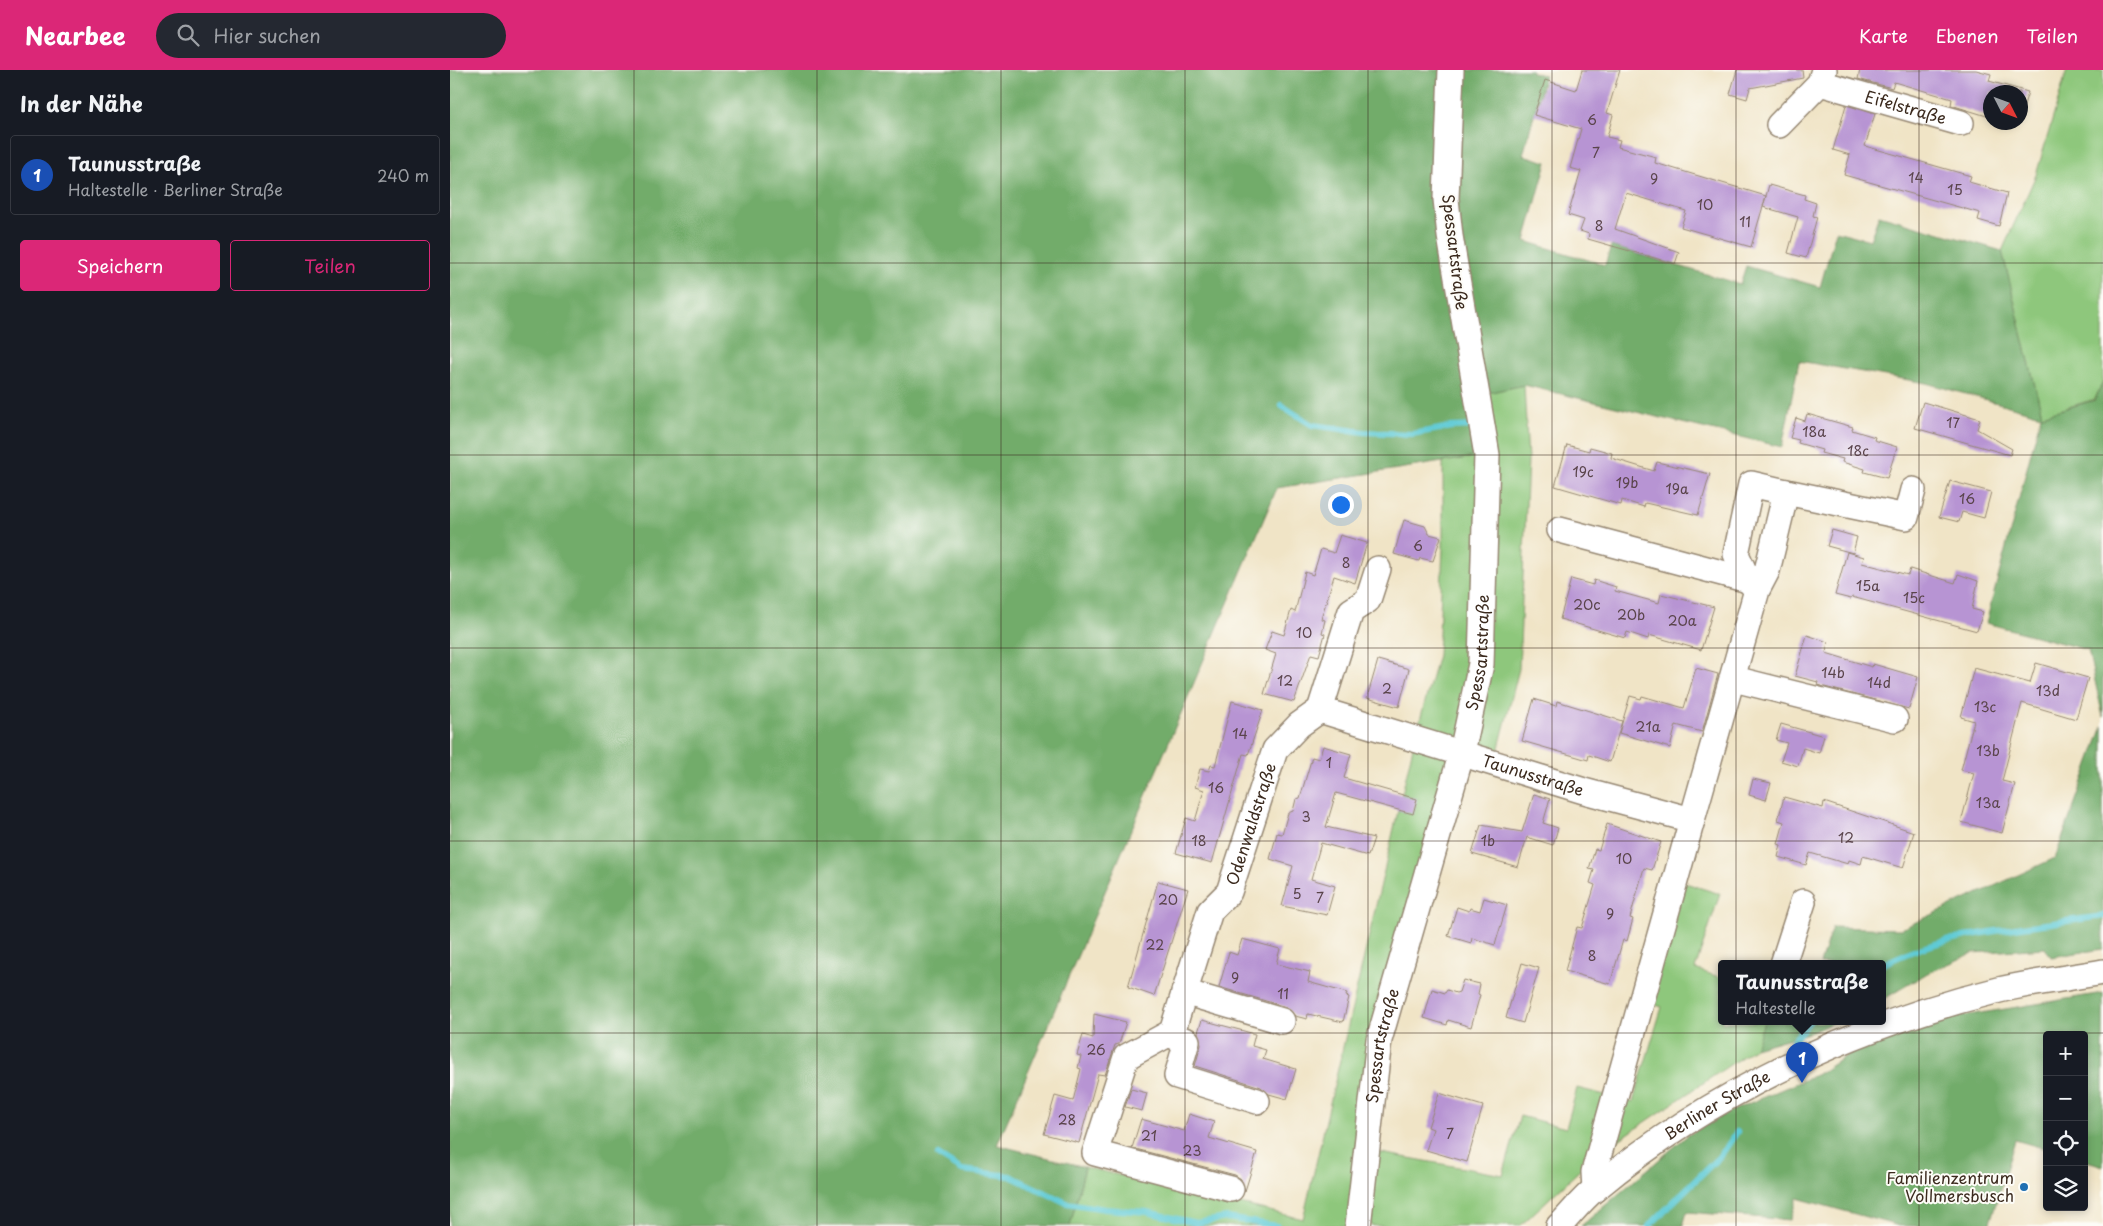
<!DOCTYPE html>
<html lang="de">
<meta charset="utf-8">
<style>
:root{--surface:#171b24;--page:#242831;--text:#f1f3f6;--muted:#9ea1a6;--line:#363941;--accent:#db2777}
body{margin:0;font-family:"Playpen Sans",sans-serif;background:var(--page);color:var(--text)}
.controls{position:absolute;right:15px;bottom:15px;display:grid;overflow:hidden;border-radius:5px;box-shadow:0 2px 8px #0003}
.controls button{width:45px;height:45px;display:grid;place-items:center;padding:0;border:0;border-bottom:1px solid var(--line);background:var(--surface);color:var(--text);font:25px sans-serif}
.compass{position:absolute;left:1533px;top:15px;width:45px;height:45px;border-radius:50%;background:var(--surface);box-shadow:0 2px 8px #0003;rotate:132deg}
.you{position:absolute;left:890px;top:434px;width:18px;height:18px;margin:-12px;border:4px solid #fff;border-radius:50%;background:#1a73e8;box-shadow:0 0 0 8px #1a73e833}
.badge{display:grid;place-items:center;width:32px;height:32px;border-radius:50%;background:var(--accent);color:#fff;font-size:16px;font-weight:700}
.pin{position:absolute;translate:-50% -41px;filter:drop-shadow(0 1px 2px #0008)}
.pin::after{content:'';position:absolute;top:26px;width:18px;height:15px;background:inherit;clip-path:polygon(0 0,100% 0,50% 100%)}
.popup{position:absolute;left:1268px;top:890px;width:168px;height:65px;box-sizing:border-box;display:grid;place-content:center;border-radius:5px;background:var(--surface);filter:drop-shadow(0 1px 4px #0005);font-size:16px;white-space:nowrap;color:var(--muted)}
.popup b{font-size:19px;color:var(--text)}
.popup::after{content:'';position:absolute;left:50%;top:100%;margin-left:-10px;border:10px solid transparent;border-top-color:var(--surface)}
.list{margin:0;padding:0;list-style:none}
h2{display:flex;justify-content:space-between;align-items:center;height:65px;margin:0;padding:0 20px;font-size:21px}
h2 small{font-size:16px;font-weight:400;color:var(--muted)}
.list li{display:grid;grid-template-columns:32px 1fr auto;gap:15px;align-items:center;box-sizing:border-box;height:80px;margin:0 10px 10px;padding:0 10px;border:1px solid var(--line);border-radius:5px}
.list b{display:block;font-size:19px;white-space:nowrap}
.list p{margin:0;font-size:16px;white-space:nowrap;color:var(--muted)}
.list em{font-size:16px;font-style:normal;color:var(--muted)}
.actions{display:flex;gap:10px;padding:15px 20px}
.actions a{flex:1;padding:11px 0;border:1px solid var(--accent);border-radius:5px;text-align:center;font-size:18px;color:var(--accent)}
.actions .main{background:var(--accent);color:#fff}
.icon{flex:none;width:28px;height:28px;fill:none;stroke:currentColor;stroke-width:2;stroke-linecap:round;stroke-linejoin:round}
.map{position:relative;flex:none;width:1653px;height:1156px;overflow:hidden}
header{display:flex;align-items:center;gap:30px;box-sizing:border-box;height:70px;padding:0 25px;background:var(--accent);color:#fff}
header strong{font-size:24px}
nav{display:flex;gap:28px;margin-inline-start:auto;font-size:18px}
.search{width:350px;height:45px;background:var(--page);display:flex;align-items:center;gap:12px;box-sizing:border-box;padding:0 18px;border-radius:28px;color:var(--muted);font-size:19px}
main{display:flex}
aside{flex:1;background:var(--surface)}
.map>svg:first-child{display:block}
</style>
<header>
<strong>Nearbee</strong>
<div class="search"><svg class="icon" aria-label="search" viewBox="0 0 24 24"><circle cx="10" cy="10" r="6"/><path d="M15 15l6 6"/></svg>Hier suchen</div>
<nav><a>Karte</a><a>Ebenen</a><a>Teilen</a></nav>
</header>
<main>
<aside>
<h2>In der Nähe<small></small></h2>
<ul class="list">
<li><span class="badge" style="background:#1a4fb4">1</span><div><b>Taunusstraße</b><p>Haltestelle · Berliner Straße</p></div><em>240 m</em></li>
</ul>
<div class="actions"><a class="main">Speichern</a><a>Teilen</a></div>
</aside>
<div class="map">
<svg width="1653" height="1156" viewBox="0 0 1653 1156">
<rect width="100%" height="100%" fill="#fdfcf7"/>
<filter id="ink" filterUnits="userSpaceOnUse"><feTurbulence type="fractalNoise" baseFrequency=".02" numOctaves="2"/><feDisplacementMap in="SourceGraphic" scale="10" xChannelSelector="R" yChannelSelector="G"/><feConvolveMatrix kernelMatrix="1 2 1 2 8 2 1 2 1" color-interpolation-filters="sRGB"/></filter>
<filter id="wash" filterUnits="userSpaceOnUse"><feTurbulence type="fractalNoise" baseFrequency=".0096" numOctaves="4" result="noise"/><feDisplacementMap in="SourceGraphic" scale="20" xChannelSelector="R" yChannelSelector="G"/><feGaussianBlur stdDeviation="1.12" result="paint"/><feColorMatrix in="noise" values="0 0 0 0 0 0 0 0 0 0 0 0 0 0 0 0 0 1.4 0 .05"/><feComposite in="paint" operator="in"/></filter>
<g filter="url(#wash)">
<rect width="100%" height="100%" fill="#f0e4c6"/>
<g fill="#8ec77b" stroke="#64784c">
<path d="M 1617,0 L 1653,0 L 1653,311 L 1645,329 L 1592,345 L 1552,181 L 1586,105 Z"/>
<path d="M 1074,315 L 1078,390 L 1069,599 L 1045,693 L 1012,682 L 929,970 L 908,1156 L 620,1156 L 635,1097 L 853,1149 L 965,668 L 988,585 L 993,478 L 993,392 L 1037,385 L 1027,325 Z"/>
<path d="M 1229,811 L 1270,824 L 1245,899 L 1272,908 L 1272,952 L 1314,952 L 1305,978 L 1157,1078 L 1133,1097 L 1070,1156 L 921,1156 L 920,1081 L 1053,1105 L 1070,1046 L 1116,1058 L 1127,1018 L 1183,1032 L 1212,937 L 1195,932 Z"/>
</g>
<g fill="#72ac6b" stroke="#566b44">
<path d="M 0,0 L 1082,0 L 1082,3 L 1095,5 L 1073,85 L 1097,92 L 1075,171 L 1155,195 L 1161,176 L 1290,214 L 1296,196 L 1370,217 L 1386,161 L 1420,170 L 1429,145 L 1552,181 L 1592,345 L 1645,330 L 1653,311 L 1653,647 L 1638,580 L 1536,553 L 1591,345 L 1476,313 L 1349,291 L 1332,377 L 1074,315 L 1027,325 L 1037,385 L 827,418 L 547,1075 L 635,1097 L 620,1156 L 0,1156 Z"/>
<path d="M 1653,656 L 1653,879 L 1601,887 L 1595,878 L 1523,883 L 1476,904 L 1432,930 L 1432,894 L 1370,894 L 1382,857 L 1451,859 L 1605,788 Z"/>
<path d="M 1653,923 L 1653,1096 L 1634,1090 L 1634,965 L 1597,965 L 1597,1079 L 1565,1070 L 1539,1156 L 1449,1156 L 1347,1128 L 1340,1150 L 1237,1142 L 1233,1156 L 1131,1156 L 1238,1065 L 1279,1042 L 1370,1003 L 1397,985 L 1439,963 L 1476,952 Z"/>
<path d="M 1314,952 L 1384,952 L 1362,962 L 1305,978 Z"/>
</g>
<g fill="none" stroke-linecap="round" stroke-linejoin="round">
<g stroke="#5ecad5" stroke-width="6">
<path d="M 831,335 L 862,355 L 914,362 L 962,364 L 1001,357 L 1028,356"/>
<path d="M 1432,895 C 1495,861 1583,857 1653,846"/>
<path d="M 1343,971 L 1359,952"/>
<path d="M 488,1085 L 512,1100 L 560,1106 L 617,1133 L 655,1139 L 697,1142 L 746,1153 L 777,1148 L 827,1156"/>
<path d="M 1199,1156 L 1271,1085 L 1287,1062"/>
</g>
</g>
<g id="blocks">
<g fill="#b794d3">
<path d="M 1132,0 L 1170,0 L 1157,43 L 1163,45 L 1157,67 L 1170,70 L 1168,77 L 1206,87 L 1205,93 L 1316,126 L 1301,177 L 1231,157 L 1236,141 L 1176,123 L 1165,159 L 1229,182 L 1225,194 L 1138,169 L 1139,164 L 1130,161 L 1134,150 L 1118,145 L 1131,101 L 1120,98 L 1131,59 L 1084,45 L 1095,10 L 1126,20 Z"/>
<path d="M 1287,0 L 1352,0 L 1353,8 L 1300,18 L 1297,29 L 1280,24 Z"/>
<path d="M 1410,0 L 1526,0 L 1541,4 L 1539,11 L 1578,22 L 1570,48 L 1570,22 L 1540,22 L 1540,47 L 1501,35 L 1502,29 L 1444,12 L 1442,18 L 1408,9 Z"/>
<path d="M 1396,35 L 1425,44 L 1415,76 L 1521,106 L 1519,112 L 1557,123 L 1549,156 L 1528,150 L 1530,143 L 1394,105 L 1400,85 L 1383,80 Z"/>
<path d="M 1319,115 L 1355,125 L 1354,129 L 1366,133 L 1363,146 L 1367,147 L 1356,188 L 1338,183 L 1348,147 L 1313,137 Z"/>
<path d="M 1473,332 L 1530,349 L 1527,359 L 1562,379 L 1560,385 L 1465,358 Z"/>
<path d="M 1357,344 L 1403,357 L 1402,360 L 1425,367 L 1424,370 L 1447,377 L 1437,408 L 1414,402 L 1415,399 L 1392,392 L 1393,389 L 1371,383 L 1372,380 L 1348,373 L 1349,370 L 1340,368 L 1346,348 L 1355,351 Z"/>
<path d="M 1117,375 L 1139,381 L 1140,377 L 1162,383 L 1161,388 L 1204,401 L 1207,392 L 1260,404 L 1248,445 L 1195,433 L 1194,437 L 1172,430 L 1171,435 L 1105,416 Z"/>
<path d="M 1500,411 L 1541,422 L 1534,448 L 1512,442 L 1509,452 L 1489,447 Z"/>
<path d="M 954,450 L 975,456 L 979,464 L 991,467 L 983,491 L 970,488 L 969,491 L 944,484 Z"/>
<path d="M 1382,460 L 1407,467 L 1403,483 L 1377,476 Z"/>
<path d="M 890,465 L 917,473 L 905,513 L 884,506 L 871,549 L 875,550 L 872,563 L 875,564 L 869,586 L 861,584 L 844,632 L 814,624 L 826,584 L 815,580 L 822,561 L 834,565 L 841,540 L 845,542 L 855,502 L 863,505 L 871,479 L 884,483 Z"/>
<path d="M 1397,482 L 1414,487 L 1412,493 L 1458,505 L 1460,499 L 1505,513 L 1508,504 L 1528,511 L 1522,539 L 1533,542 L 1527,561 L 1402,527 L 1401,529 L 1385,525 Z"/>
<path d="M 1121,509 L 1143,515 L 1144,510 L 1166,517 L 1165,521 L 1209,533 L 1211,524 L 1264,537 L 1251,580 L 1199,565 L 1198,569 L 1177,562 L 1175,568 L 1110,549 Z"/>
<path d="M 1357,565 L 1378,572 L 1376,583 L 1422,597 L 1423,594 L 1468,607 L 1459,639 L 1367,615 L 1368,612 L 1345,606 Z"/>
<path d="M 928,590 L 959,599 L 949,637 L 917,628 Z"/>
<path d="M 1586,593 L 1638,608 L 1626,649 L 1572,633 L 1552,711 L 1565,714 L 1552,763 L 1511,752 L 1524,703 L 1511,700 L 1524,651 L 1511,647 L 1524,598 L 1580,613 Z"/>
<path d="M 1246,598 L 1268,604 L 1252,662 L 1226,655 L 1220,678 L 1169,663 L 1180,626 L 1191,629 L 1192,626 L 1234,638 Z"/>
<path d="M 1084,629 L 1106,636 L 1107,631 L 1172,651 L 1160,692 L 1139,685 L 1138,690 L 1072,671 Z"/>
<path d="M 782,631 L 813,640 L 798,685 L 793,684 L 762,793 L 726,783 L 736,748 L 745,751 L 754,720 L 745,717 L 750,699 L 759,701 L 761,695 L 765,696 Z"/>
<path d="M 1331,654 L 1374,666 L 1369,683 L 1353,678 L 1348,696 L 1331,691 L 1337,673 L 1326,670 Z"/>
<path d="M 873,676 L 901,684 L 894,708 L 967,729 L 963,744 L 886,723 L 876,757 L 924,768 L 918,786 L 871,773 L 861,809 L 885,816 L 877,845 L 832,836 L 843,796 L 820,789 L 827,763 L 832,764 L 838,743 L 843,741 L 846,729 L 850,728 L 862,687 L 869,689 Z"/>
<path d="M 1303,709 L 1321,713 L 1316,730 L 1299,725 Z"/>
<path d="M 1084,724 L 1100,729 L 1093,753 L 1108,758 L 1103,775 L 1077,767 L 1068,797 L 1022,784 L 1031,755 L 1072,762 Z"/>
<path d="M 1334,727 L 1373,738 L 1374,732 L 1464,762 L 1453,798 L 1413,786 L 1411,794 L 1399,790 L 1398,794 L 1360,783 L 1356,795 L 1328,787 L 1331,775 L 1328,774 L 1334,752 L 1328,750 Z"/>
<path d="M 1157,754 L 1211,772 L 1202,800 L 1194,798 L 1180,848 L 1183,849 L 1177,871 L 1173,870 L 1160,914 L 1115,901 L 1127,857 L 1132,858 L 1145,815 L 1140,813 L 1144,800 L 1139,799 L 1145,779 L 1149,780 Z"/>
<path d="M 708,811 L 738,819 L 704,926 L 678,917 Z"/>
<path d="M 1034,828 L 1057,835 L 1045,875 L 1022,868 L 1021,873 L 998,866 L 1007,837 L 1019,841 L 1020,838 L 1030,841 Z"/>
<path d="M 792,869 L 830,879 L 826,894 L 860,902 L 858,912 L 897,923 L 896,926 L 899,927 L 893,952 L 858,944 L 857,949 L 845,946 L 836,937 L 769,917 L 779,882 L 787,885 Z"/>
<path d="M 1072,893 L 1089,898 L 1073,953 L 1056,948 Z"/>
<path d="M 1013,910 L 1030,914 L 1028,924 L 1030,925 L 1021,957 L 998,950 L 997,955 L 974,948 L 982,919 L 995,923 L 997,920 L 1006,923 L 1009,922 Z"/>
<path d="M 644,944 L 676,952 L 669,974 L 665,975 L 655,1005 L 648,1004 L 629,1073 L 594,1064 L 605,1026 L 623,1031 L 631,999 L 628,998 L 631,986 L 627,985 L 633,965 L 643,968 Z"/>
<path d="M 752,950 L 805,964 L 802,976 L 816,980 L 813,989 L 846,999 L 837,1029 L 819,1024 L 811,1017 L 745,996 L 751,975 L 748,962 Z"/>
<path d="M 681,1019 L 697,1023 L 692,1041 L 675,1037 Z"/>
<path d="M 989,1023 L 1033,1036 L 1017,1092 L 976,1080 L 983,1059 L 978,1057 Z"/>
<path d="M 739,1044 L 764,1052 L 759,1068 L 807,1082 L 795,1121 L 791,1109 L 785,1105 L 682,1078 L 691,1049 L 734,1061 Z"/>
</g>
</g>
</g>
<g filter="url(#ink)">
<use href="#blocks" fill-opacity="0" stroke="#968772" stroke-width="1"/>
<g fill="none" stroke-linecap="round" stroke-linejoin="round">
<defs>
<g id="minor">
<path id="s1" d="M 1370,13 L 1511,53"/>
<path d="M 1329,55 L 1370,13 L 1374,0"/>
<path d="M 1336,422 L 1456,447 L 1463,420"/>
<path d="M 1110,460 L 1298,510"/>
<path d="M 1284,609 L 1445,649"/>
<path d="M 870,640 L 901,541 L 918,530 L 928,499"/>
<path d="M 1242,750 L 1307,520 L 1317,501 L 1336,422 L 1301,414 L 1286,484 L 1298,510 L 1307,520"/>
<path d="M 1333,894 L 1353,832"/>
<path d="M 734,922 L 832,951"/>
<path d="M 722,962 L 725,967 L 737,971 L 727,1006 L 807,1031"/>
<path id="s2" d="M 781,1119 L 645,1083 L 676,987 L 722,962 L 760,841 L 779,822 L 825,680 L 849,655 L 870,640 L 1134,721 L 1242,750 L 1144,1102 L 1145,1119"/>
<path id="s3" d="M 908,1156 L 929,970 L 1012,682 L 1031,594 L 1037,385 L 1000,166 L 996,129 L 1001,0"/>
<path id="s4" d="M 1109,1156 C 1121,1144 1132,1129 1146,1118 C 1262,1022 1403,956 1549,920 C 1583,912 1619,908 1653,902"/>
</g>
</defs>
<use href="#minor" stroke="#968772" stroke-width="28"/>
<use href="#minor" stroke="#fff" stroke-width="25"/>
</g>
</g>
<path fill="none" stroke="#3b2a1e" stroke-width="1" stroke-opacity="0.55" d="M 184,0 L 184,1156M 367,0 L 367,1156M 551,0 L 551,1156M 735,0 L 735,1156M 918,0 L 918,1156M 1102,0 L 1102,1156M 1286,0 L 1286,1156M 1469,0 L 1469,1156M 0,193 L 1653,193M 0,385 L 1653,385M 0,578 L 1653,578M 0,771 L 1653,771M 0,963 L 1653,963"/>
<circle fill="#1f6fb2" stroke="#fdfcf7" stroke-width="2" cx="1574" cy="1117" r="5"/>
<g text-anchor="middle" stroke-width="4" stroke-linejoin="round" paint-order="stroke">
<g font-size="14" fill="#5a444b">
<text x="1142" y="55">6</text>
<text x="1146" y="88">7</text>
<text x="1466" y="113">14</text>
<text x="1204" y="114">9</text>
<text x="1505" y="125">15</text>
<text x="1255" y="140">10</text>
<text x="1295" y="157">11</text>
<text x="1149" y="161">8</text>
<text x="1503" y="358">17</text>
<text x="1364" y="367">18a</text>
<text x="1408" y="386">18c</text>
<text x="1133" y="407">19c</text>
<text x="1177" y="418">19b</text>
<text x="1227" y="424">19a</text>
<text x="1517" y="434">16</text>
<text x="968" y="481">6</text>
<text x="896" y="498">8</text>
<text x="1418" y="521">15a</text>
<text x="1464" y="533">15c</text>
<text x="1137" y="540">20c</text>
<text x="1181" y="550">20b</text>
<text x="1232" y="556">20a</text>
<text x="854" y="568">10</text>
<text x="1383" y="608">14b</text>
<text x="835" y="616">12</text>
<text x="1429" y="618">14d</text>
<text x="937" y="624">2</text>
<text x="1598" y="626">13d</text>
<text x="1535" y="642">13c</text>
<text x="1198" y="662">21a</text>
<text x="790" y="669">14</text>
<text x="1538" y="686">13b</text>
<text x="879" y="698">1</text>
<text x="766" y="723">16</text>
<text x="1538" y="738">13a</text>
<text x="856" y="752">3</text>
<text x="1396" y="773">12</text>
<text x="749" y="776">18</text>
<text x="1038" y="776">1b</text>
<text x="1174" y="794">10</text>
<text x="847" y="829">5</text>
<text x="870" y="833">7</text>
<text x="718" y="835">20</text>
<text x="1160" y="849">9</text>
<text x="705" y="880">22</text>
<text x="1142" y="891">8</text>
<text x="785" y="913">9</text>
<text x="833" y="929">11</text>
<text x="646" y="985">26</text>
<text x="617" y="1055">28</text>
<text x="1000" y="1069">7</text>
<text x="699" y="1071">21</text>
<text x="742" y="1086">23</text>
</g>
<g font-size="16" fill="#3b2a1e" stroke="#fdfcf7">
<text dy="6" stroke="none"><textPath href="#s1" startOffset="89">Eifelstraße</textPath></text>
<text transform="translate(1005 182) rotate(83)" y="6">Spessartstraße</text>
<text dy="6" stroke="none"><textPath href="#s3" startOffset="588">Spessartstraße</textPath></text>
<text dy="6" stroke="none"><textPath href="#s2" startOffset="880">Taunusstraße</textPath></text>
<text dy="6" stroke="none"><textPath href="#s2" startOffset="519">Odenwaldstraße</textPath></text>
<text dy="6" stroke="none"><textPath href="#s3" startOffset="182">Spessartstraße</textPath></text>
<text dy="6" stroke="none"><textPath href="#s4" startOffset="200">Berliner Straße</textPath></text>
</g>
<g font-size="16" fill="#3b2a1e" stroke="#fdfcf7" text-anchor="end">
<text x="1564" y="1114">Familienzentrum<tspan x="1564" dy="18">Vollmersbusch</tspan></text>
</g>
</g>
</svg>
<div class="controls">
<button>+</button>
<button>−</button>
<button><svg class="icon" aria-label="locate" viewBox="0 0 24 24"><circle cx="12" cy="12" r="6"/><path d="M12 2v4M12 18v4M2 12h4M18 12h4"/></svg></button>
<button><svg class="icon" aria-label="layers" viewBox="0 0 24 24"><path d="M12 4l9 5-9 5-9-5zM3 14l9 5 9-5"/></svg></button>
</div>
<svg class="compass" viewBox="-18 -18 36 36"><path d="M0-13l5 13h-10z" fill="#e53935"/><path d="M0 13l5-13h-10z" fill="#9ea1a6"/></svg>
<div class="you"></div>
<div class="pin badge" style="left:1352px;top:1013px;background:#1a4fb4">1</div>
<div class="popup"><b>Taunusstraße</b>Haltestelle</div>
</div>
</main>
